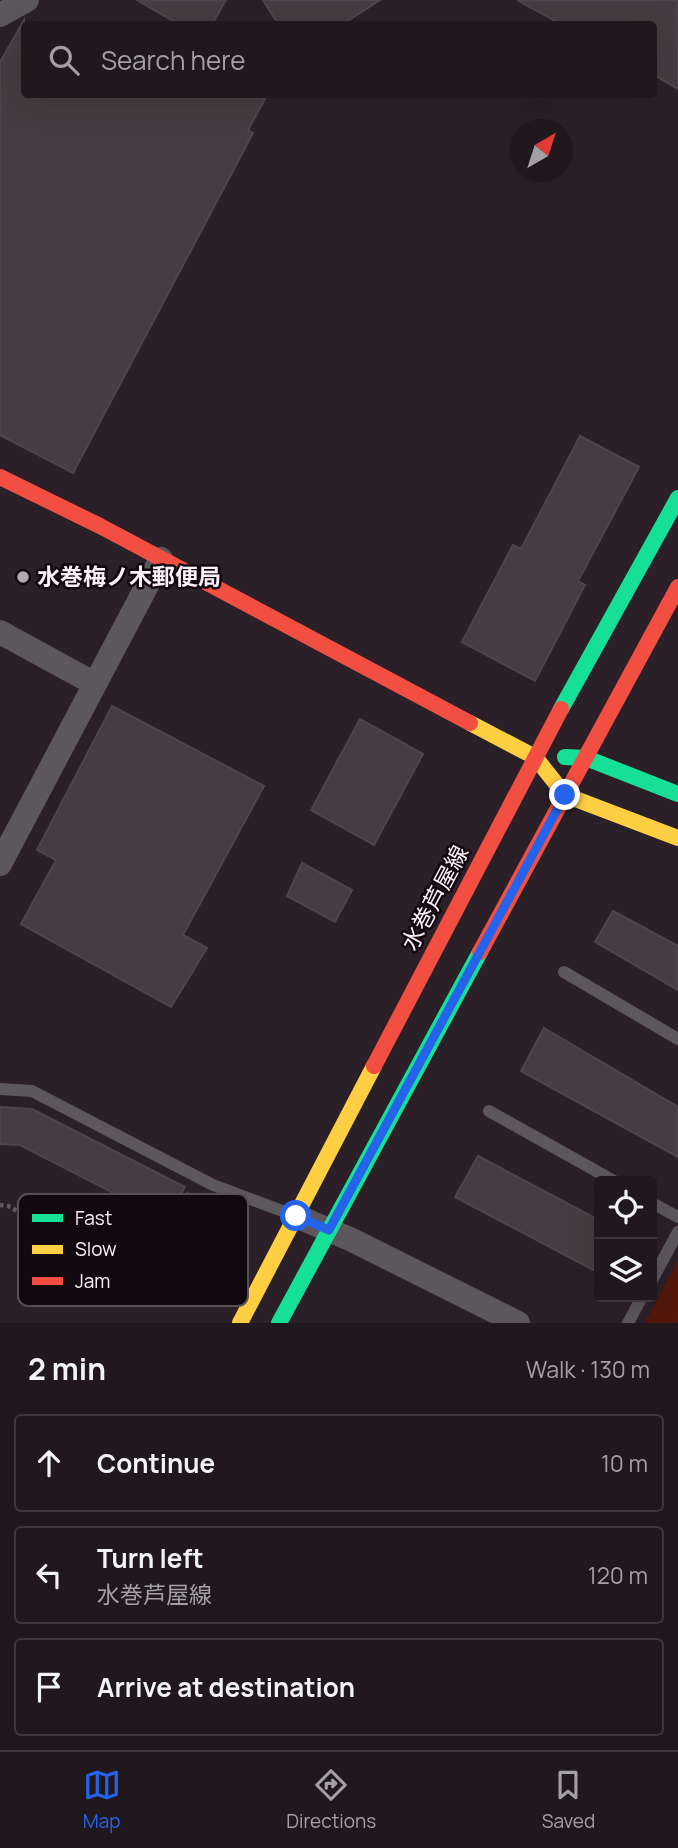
<!DOCTYPE html>
<meta charset="utf-8">
<style>
:root{--surface:#20181d;--page:#282126;--text:#f1f3f6;--muted:#a2a0a4;--line:#3d373b;--accent:#2563eb}
body{margin:0;font-family:Manrope,"Noto Sans JP",sans-serif;background:var(--page);color:var(--text)}
.controls{position:absolute;right:21px;bottom:21px;display:grid;overflow:hidden;border-radius:7px;box-shadow:0 7px 28px #0002}
.controls button{width:63px;height:63px;display:grid;place-items:center;padding:0;border:0;border-bottom:2px solid var(--line);background:var(--surface);color:var(--text);font:35px sans-serif}
.compass{position:absolute;left:510px;top:119px;width:63px;height:63px;border-radius:50%;background:var(--surface);box-shadow:0 7px 28px #0002;rotate:39deg}
.stop{position:absolute;width:21px;height:21px;margin:-16px;border:5px solid #2563eb;border-radius:50%;background:#fff}
.stop.end{background:#2563eb;border-color:#fff;box-shadow:0 2px 7px #0008}
.list{margin:0;padding:0;list-style:none}
h2{display:flex;justify-content:space-between;align-items:center;height:91px;margin:0;padding:0 28px;font-size:30px}
h2 small{font-size:23px;font-weight:400;color:var(--muted)}
.list li{display:grid;grid-template-columns:46px 1fr auto;gap:21px;align-items:center;box-sizing:border-box;height:98px;margin:0 14px 14px;padding:0 14px;border:2px solid var(--line);border-radius:7px}
.list b{display:block;font-size:26px;white-space:nowrap}
.list p{margin:0;font-size:23px;white-space:nowrap;color:var(--muted)}
.list em{font-size:23px;font-style:normal;color:var(--muted)}
.icon{flex:none;width:38px;height:38px;fill:none;stroke:currentColor;stroke-width:2;stroke-linecap:round;stroke-linejoin:round}
.map{position:relative;flex:none;width:678px;height:1323px;overflow:hidden}
.search{position:absolute;background:var(--surface);box-shadow:0 7px 28px #0002;left:21px;right:21px;top:21px;height:77px;display:flex;align-items:center;gap:18px;box-sizing:border-box;padding:0 24px;border-radius:7px;color:var(--muted);font-size:26px}
.sheet{height:427px;background:var(--surface)}
nav{display:flex;justify-content:space-around;align-items:center;box-sizing:border-box;height:98px;border-top:2px solid var(--line);background:var(--surface);font-size:19px;color:var(--muted)}
nav a{display:grid;justify-items:center;gap:4px}
nav .on{color:var(--accent)}
.map>svg:first-child{display:block}
</style>
<div class="map">
<svg width="678" height="1323" viewBox="0 0 678 1323">
<rect width="100%" height="100%" fill="#2b2027"/>
<path fill="#53180b" d="M 678,1260 L 678,1323 L 645,1323 Z"/>
<g fill="#473c41" stroke="#4f454a" stroke-width="2">
<path d="M 137,0 L 226,0 L 212,24 L 178,24 Z"/>
<path d="M 263,0 L 380,0 L 343,24 L 278,24 Z"/>
<path d="M 517,0 L 678,0 L 678,89 L 654,75 L 654,24 L 561,24 Z"/>
<path d="M 24,20 L 24,94 L 268,94 L 248,130 L 253,133 L 73,473 L 0,435 L 0,62 Z"/>
<path d="M 580,436 L 639,467 L 578,581 L 585,585 L 535,681 L 462,642 L 513,545 L 521,549 Z"/>
<path d="M 112,706 L 264,786 L 183,935 L 207,948 L 171,1007 L 21,924 L 56,860 L 37,850 Z"/>
<path d="M 360,719 L 423,754 L 374,845 L 311,810 Z"/>
<path d="M 302,863 L 352,890 L 335,922 L 287,896 Z"/>
<path d="M 613,911 L 678,946 L 678,990 L 595,942 Z"/>
<path d="M 544,1028 L 678,1107 L 678,1157 L 521,1071 Z"/>
<path d="M 0,1107 L 32,1109 L 185,1187 L 166,1220 L 20,1145 L 0,1144 Z"/>
<path d="M 478,1156 L 599,1220 L 599,1273 L 455,1197 Z"/>
</g>
<g fill="none" stroke-linecap="round" stroke-linejoin="round">
<path stroke="#615c60" stroke-width="4.5" stroke-dasharray="3.5 3.5" stroke-linecap="butt" d="M 0,1205 L 8,1206 L 144,1280 L 189,1193"/>
<g stroke="#5b575c" stroke-width="12">
<path d="M 564,972 L 678,1039"/>
<path d="M 0,1089 L 32,1091 L 213,1185 L 296,1216"/>
<path d="M 489,1111 L 614,1181"/>
<path d="M 652,1203 L 678,1217"/>
<path d="M 652,1280 L 678,1232"/>
<path d="M 628,1323 L 642,1297"/>
</g>
<g stroke="#5b575c" stroke-width="24">
<path d="M 0,15 L 27,0"/>
<path d="M 0,632 L 95,684"/>
<path d="M 0,864 L 161,559"/>
<path d="M 296,1216 L 352,1240 L 518,1323"/>
</g>
<g stroke="#16e098" stroke-width="16">
<path d="M 561,709 L 678,498"/>
<path d="M 565,757 L 586,758 L 678,794"/>
<path d="M 279,1323 L 480,952"/>
</g>
<g stroke="#ffcf43" stroke-width="16">
<path d="M 470,723 L 535,757 L 565,795 L 678,838"/>
<path d="M 240,1323 L 374,1066"/>
</g>
<g stroke="#f24e42" stroke-width="16">
<path d="M 0,477 L 100,526 L 470,723"/>
<path d="M 480,952 L 678,587"/>
<path d="M 374,1066 L 561,709"/>
</g>
</g>
<g fill="none" stroke-linecap="round" stroke-linejoin="round">
<path stroke="#2563eb" stroke-width="9" d="M 296,1216 L 329,1230 L 565,795"/>
</g>
<circle fill="#b4a7af" stroke="#11090e" stroke-width="2.5" cx="23" cy="577" r="7"/>
<g text-anchor="middle" stroke-width="5" stroke-linejoin="round" paint-order="stroke">
<g font-size="23" font-weight="bold" fill="#fef0f8" stroke="#11090e" text-anchor="start">
<text x="37" y="585">水巻梅ノ木郵便局</text>
</g>
<g font-size="23" fill="#fef0f8" stroke="#11090e">
<text transform="translate(435 898) rotate(-62)" y="8">水巻芦屋線</text>
</g>
</g>
<rect x="18" y="1194" width="230" height="112" rx="10" fill="#11090e" stroke="#584e54" stroke-width="2"/>
<rect x="32" y="1214" width="31" height="8" fill="#16e098"/>
<rect x="32" y="1245" width="31" height="9" fill="#ffcf43"/>
<rect x="32" y="1277" width="31" height="8" fill="#f24e42"/>
<g font-size="19" fill="#fef0f8">
<text x="75" y="1225">Fast</text>
<text x="75" y="1256">Slow</text>
<text x="75" y="1288">Jam</text>
</g>
</svg>
<div class="controls">
<button><svg class="icon" aria-label="locate" viewBox="0 0 24 24"><circle cx="12" cy="12" r="6"/><path d="M12 2v4M12 18v4M2 12h4M18 12h4"/></svg></button>
<button><svg class="icon" aria-label="layers" viewBox="0 0 24 24"><path d="M12 4l9 5-9 5-9-5zM3 14l9 5 9-5"/></svg></button>
</div>
<svg class="compass" viewBox="-18 -18 36 36"><path d="M0-13l5 13h-10z" fill="#e53935"/><path d="M0 13l5-13h-10z" fill="#a2a0a4"/></svg>
<div class="stop" style="left:296px;top:1216px"></div>
<div class="stop end" style="left:565px;top:795px"></div>
<div class="search"><svg class="icon" aria-label="search" viewBox="0 0 24 24"><circle cx="10" cy="10" r="6"/><path d="M15 15l6 6"/></svg>Search here</div>
</div>
<section class="sheet">
<h2>2 min<small>Walk · 130 m</small></h2>
<ul class="list">
<li><svg class="icon" aria-label="ahead" viewBox="0 0 24 24"><path d="M12 20V5M6 11l6-6 6 6"/></svg><div><b>Continue</b></div><em>10 m</em></li>
<li><svg class="icon" aria-label="left" viewBox="0 0 24 24"><path d="M17 20v-9H6M10 6l-5 5 5 5"/></svg><div><b>Turn left</b><p>水巻芦屋線</p></div><em>120 m</em></li>
<li><svg class="icon" aria-label="arrive" viewBox="0 0 24 24"><path d="M6 21V4h12l-3 4 3 4H6"/></svg><div><b>Arrive at destination</b></div></li>
</ul>
</section>
<nav>
<a class="on"><svg class="icon" aria-label="map" viewBox="0 0 24 24"><path d="M3 6l6-2 6 2 6-2v14l-6 2-6-2-6 2zM9 4v14M15 6v14"/></svg>Map</a>
<a><svg class="icon" aria-label="directions" viewBox="0 0 24 24"><path d="M12 3l9 9-9 9-9-9zM9 14v-3h6M13 9l2 2-2 2"/></svg>Directions</a>
<a><svg class="icon" aria-label="saved" viewBox="0 0 24 24"><path d="M7 4h10v16l-5-4-5 4z"/></svg>Saved</a>
</nav>
